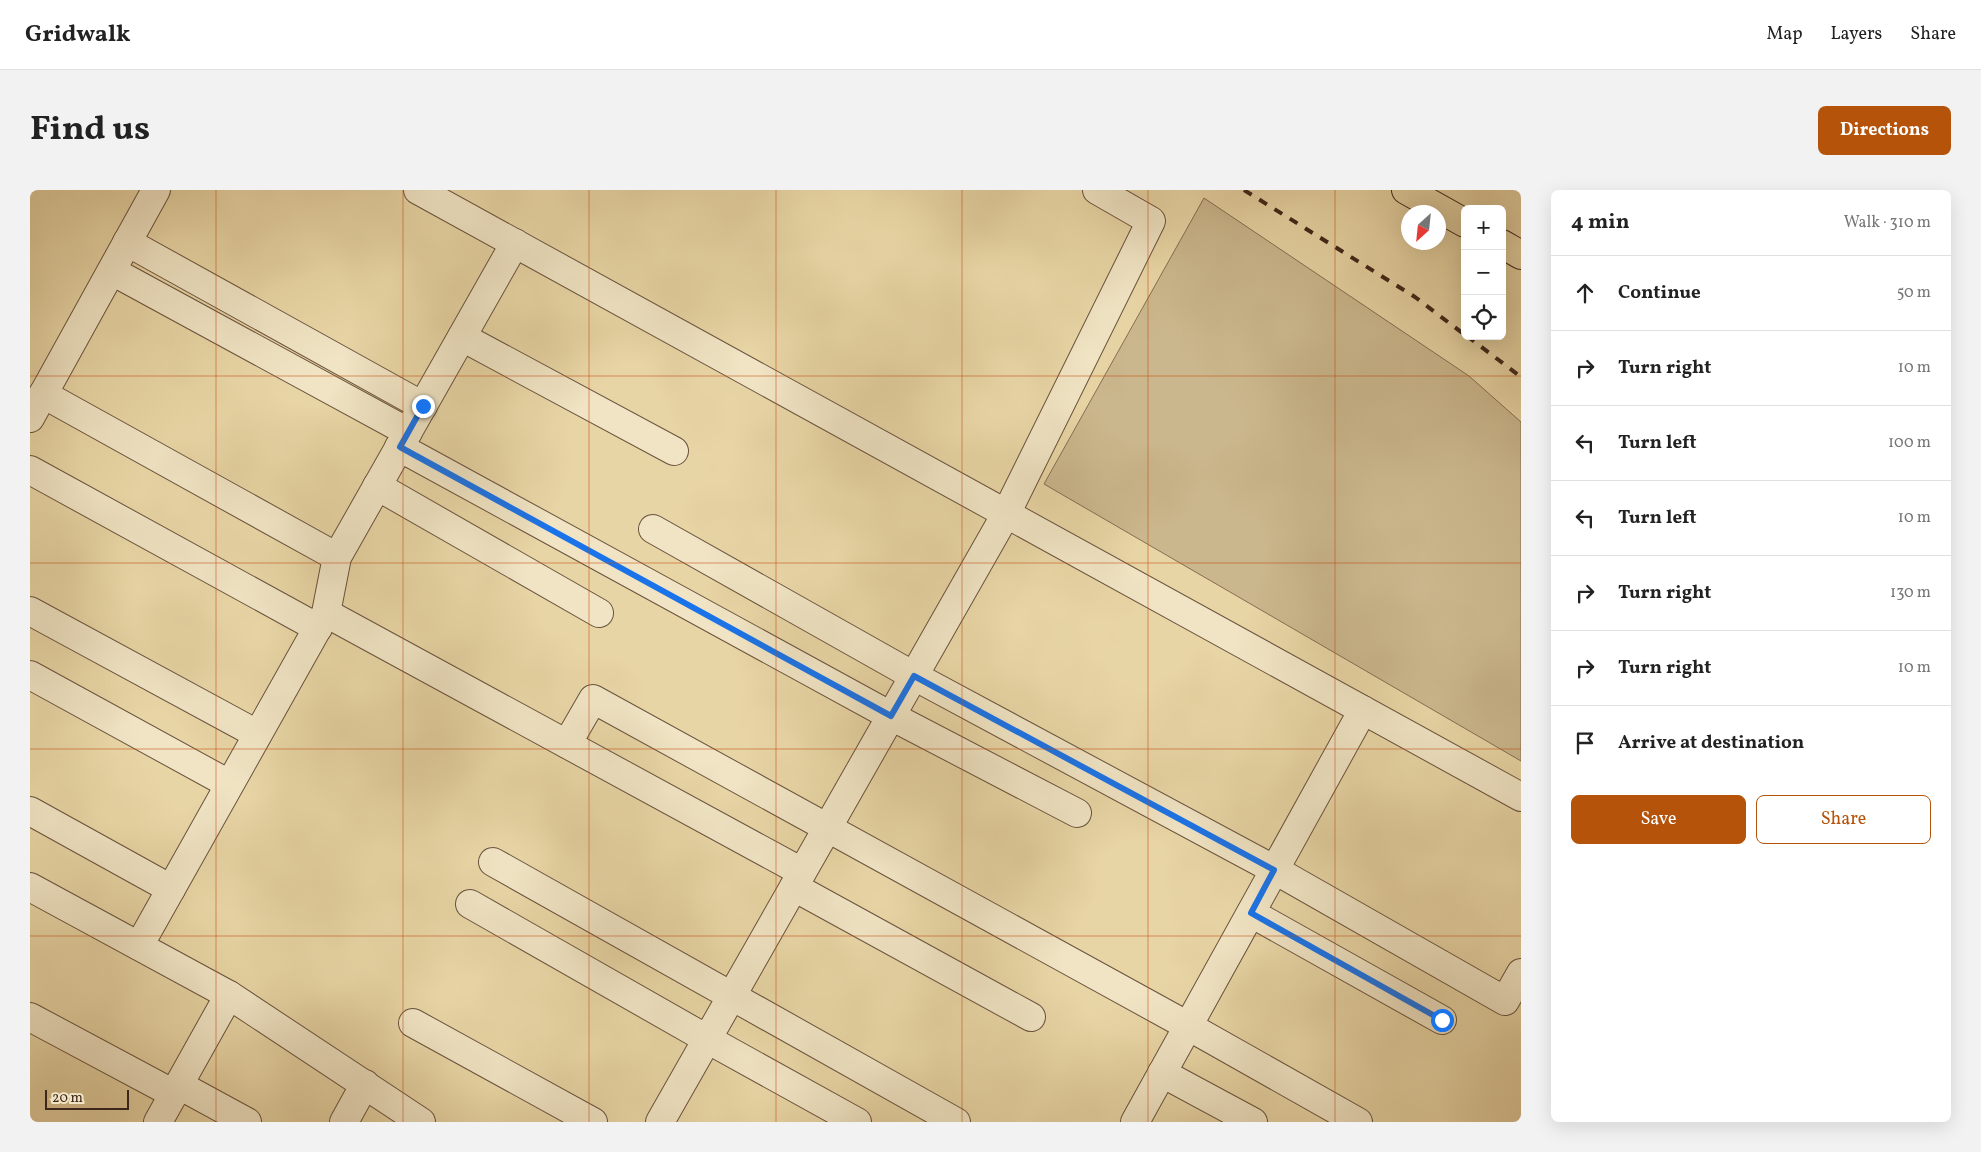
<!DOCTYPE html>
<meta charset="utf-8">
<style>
:root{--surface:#fff;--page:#f2f2f2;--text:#222;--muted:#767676;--line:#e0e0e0;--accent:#b45309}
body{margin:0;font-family:Vollkorn,serif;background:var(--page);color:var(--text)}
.controls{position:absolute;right:15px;top:15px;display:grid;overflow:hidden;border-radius:8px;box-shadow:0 5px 20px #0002}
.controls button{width:45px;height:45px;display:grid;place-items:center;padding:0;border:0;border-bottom:1px solid var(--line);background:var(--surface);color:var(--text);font:25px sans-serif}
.compass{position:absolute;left:1371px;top:15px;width:45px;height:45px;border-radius:50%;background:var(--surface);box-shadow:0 5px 20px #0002;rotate:207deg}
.scale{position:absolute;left:15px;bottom:12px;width:84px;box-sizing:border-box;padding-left:5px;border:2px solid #3f261a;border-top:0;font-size:14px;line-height:18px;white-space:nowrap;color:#3f261a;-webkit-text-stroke:4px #f0e4c4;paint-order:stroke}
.stop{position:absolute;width:15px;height:15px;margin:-11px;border:4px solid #1a73e8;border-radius:50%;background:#fff}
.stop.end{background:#1a73e8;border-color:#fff;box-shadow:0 1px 5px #0008}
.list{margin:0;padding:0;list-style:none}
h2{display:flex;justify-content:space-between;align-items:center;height:65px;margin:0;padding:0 20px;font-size:21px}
h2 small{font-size:16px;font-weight:400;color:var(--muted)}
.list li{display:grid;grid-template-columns:32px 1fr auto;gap:15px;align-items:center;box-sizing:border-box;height:75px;padding:0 20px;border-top:1px solid var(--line)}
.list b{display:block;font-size:19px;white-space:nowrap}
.list em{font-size:16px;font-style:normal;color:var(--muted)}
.actions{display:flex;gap:10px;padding:15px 20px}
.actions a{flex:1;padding:11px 0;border:1px solid var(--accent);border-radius:8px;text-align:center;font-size:18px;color:var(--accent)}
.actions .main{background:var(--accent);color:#fff}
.icon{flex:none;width:28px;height:28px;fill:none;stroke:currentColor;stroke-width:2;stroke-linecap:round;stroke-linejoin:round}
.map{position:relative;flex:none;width:1491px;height:932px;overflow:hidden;border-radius:8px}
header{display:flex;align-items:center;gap:30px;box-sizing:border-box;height:70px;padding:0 25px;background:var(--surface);border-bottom:1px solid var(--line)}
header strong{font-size:24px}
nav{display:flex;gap:28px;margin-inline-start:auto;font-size:18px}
.intro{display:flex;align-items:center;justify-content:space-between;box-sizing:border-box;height:120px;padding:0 30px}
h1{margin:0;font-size:35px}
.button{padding:12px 22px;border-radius:8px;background:var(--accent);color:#fff;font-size:18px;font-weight:700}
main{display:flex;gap:30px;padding:0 30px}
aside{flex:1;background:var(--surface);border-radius:8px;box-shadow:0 5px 20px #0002}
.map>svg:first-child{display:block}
</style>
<header>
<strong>Gridwalk</strong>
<nav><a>Map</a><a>Layers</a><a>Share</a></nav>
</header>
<div class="intro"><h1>Find us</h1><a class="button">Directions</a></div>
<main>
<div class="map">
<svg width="1491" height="932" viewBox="0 0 1491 932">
<rect width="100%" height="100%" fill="#e8d5a5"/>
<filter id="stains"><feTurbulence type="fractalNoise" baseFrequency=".004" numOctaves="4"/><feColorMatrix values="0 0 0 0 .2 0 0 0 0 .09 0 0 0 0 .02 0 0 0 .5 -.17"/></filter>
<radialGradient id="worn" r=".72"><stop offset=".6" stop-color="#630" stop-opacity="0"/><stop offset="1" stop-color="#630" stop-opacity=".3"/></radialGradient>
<path fill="#cbb78d" stroke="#856e54" d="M 1174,8 L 1439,186 L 1491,232 L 1491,571 L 1014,294 Z"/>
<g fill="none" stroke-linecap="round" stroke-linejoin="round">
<defs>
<g id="minor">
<path d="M 388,0 L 1491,607"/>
<path d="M 97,52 L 393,216"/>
<path d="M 82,81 L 378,242"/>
<path d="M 432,147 L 644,261"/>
<path d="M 13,204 L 307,367"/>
<path d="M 0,228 L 126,0"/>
<path d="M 369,257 L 861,526 L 1047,623"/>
<path d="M 0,280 L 288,438"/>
<path d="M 347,296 L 569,423"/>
<path d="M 623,339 L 884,486 L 1245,680 L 1475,811 L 1491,783"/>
<path d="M 0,421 L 227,544"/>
<path d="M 296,423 L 772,682"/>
<path d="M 0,485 L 199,594"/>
<path d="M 537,554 L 563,509 L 1158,836 L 1328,932"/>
<path d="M 0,621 L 141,699"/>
<path d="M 463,672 L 926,932"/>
<path d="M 0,697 L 199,805 L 391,932"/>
<path d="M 764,697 L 1001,827"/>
<path d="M 440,714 L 677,849 L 827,932"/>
<path d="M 1221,723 L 1412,830"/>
<path d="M 109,756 L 296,423 L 307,367 L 485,53"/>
<path d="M 0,827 L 144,904"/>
<path d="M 383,833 L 563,932"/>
<path d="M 1132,883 L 1223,932"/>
<path d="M 149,895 L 217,932"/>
<path d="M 128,932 L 199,805"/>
<path d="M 314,932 L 335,894"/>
<path d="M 630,932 L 976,324 L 1121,31 L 1067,0"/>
<path d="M 1105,932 L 1333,520"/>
</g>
<g id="major">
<path d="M 1376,0 L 1435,33"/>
<path d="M 1472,54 L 1491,65"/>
</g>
</defs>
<use href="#minor" stroke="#69523d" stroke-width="30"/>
<use href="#major" stroke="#3f261a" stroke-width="30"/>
<use href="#minor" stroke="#f0e4c4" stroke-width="28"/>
<use href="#major" stroke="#e8d5a5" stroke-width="28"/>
<g stroke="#3f261a" stroke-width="4" stroke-dasharray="9 9" stroke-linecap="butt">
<path d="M 1214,0 L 1385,107 L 1435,145"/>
<path d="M 1437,146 L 1491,187"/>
</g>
</g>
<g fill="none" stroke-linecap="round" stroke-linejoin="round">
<path stroke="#1a73e8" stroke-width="6" d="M 393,216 L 370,257 L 861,526 L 884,486 L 1244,680 L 1221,723 L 1412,830"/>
</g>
<path fill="none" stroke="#c64f0f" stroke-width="1" stroke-opacity="0.55" d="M 186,0 L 186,932M 373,0 L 373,932M 559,0 L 559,932M 746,0 L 746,932M 932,0 L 932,932M 1118,0 L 1118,932M 1305,0 L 1305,932M 0,186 L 1491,186M 0,373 L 1491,373M 0,559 L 1491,559M 0,746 L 1491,746"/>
<rect width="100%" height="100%" filter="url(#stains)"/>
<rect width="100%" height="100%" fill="url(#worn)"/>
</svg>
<div class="controls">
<button>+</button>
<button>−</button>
<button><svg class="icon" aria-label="locate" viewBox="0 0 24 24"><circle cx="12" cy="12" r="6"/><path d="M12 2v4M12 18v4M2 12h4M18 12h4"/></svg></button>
</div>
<svg class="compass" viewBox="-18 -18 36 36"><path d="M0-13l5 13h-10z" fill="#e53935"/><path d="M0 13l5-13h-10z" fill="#767676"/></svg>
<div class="scale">20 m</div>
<div class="stop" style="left:1412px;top:830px"></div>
<div class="stop end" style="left:393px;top:216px"></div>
</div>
<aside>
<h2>4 min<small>Walk · 310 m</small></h2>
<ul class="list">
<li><svg class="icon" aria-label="ahead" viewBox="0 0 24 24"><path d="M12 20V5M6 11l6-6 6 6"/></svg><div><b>Continue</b></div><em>50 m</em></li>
<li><svg class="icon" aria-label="right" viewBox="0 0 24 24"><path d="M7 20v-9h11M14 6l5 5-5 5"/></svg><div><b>Turn right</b></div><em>10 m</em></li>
<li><svg class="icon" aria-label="left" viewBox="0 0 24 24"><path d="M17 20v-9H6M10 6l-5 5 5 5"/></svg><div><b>Turn left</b></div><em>100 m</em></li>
<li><svg class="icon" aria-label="left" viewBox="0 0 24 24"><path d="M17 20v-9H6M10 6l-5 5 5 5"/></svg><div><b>Turn left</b></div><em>10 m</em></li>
<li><svg class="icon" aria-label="right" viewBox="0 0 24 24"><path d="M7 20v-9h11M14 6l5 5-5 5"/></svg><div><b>Turn right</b></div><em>130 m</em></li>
<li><svg class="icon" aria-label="right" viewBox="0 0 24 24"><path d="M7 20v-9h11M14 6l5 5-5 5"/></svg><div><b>Turn right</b></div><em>10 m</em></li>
<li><svg class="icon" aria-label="arrive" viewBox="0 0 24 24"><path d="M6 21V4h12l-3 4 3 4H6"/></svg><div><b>Arrive at destination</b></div></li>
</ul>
<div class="actions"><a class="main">Save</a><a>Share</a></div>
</aside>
</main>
